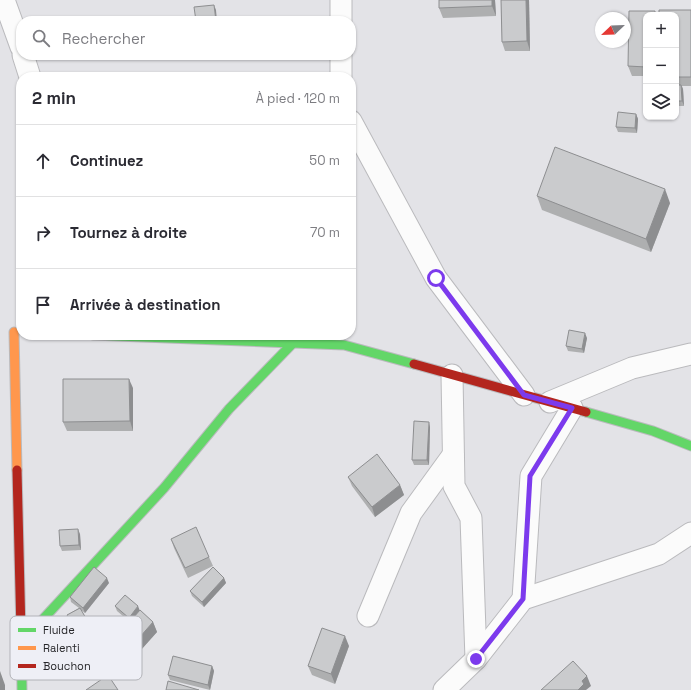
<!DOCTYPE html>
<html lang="fr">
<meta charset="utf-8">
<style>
:root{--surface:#fff;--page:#f7f7f7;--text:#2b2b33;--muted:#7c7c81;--line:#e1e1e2}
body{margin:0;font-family:"Space Grotesk",sans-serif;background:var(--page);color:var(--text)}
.controls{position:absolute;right:12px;top:12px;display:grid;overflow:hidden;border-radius:8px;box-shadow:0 1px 3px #0004}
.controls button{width:36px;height:36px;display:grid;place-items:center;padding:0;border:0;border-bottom:1px solid var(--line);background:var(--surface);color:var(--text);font:20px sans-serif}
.compass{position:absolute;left:595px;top:12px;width:36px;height:36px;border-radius:50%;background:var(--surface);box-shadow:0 1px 3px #0004;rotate:247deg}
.stop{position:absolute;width:12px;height:12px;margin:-9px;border:3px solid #7c3aed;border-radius:50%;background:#fff}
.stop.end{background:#7c3aed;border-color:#fff;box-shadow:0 1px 4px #0008}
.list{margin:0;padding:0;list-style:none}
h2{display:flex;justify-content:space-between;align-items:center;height:52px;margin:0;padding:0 16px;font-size:17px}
h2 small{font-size:13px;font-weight:400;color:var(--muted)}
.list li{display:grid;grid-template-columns:26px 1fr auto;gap:12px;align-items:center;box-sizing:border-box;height:72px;padding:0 16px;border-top:1px solid var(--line)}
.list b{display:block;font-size:15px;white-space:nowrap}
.list em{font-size:13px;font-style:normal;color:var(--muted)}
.icon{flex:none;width:22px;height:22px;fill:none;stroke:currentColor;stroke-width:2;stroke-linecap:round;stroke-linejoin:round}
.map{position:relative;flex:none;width:691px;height:690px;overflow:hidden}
.search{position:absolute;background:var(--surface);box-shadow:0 1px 3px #0004;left:16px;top:16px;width:340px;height:44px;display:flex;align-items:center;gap:10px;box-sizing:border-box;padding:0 14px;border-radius:16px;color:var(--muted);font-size:15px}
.panel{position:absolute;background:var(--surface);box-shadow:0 1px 3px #0004;left:16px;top:72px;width:340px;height:268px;border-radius:16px}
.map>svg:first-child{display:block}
</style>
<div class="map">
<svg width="691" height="690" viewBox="0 0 691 690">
<rect width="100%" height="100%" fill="#e3e3e7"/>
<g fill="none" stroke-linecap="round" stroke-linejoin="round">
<defs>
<g id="street">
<path d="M 4,0 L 21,47"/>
<path d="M 341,21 L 341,0"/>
<path d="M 23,55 L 30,77"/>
<path d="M 341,77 L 341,55"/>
<path d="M 351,121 L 436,278 L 524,395"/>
<path d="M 452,375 L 454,486 L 471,518 L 476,659"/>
<path d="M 550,402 L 632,368 L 691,354"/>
<path d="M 523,599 L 531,476 L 572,408"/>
<path d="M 368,616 L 411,513 L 453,455"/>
<path d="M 444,690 L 476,659 L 523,599 L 659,554 L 691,533"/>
</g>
<g id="fast">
<path d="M 93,335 L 344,345 L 414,364"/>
<path d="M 586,412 L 653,431 L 691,446"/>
<path d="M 21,632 L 22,690"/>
<path d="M 21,643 L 164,488 L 229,409 L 293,343"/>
</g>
<path id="slow" d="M 14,332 L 17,470"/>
<g id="jam">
<path d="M 414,364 L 586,412"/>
<path d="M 17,470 L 21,632"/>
</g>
</defs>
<use href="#street" stroke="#bababd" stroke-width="23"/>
<use href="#fast" stroke="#bababd" stroke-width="11"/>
<use href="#slow" stroke="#bababd" stroke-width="11"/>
<use href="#jam" stroke="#bababd" stroke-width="11"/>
<use href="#street" stroke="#fbfbfb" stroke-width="21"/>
<use href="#fast" stroke="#63d668" stroke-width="9"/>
<use href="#slow" stroke="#ff974d" stroke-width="9"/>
<use href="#jam" stroke="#b3261e" stroke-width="9"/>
</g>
<g fill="#aeafb0">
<path d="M 495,0 L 496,16 L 443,18 L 439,8 Z"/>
<path d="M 501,0 L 529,0 L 530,51 L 505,51 L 502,42 Z"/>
<path d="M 691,10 L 691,86 L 682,86 L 683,89 L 684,106 L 676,106 L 676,15 Z"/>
<path d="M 646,15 L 646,76 L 632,76 L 628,66 Z"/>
<path d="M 138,55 L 149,55 L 139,56 Z"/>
<path d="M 636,114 L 638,119 L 637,133 L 618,132 L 616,127 Z"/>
<path d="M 537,196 L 670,203 L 651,252 L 542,210 Z"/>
<path d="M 587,338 L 584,353 L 568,351 L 566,346 Z"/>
<path d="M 133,388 L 133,431 L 67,431 L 63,422 Z"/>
<path d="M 430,427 L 429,465 L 414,465 L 412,460 Z"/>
<path d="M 348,477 L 400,485 L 404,495 L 375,517 L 352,486 Z"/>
<path d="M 80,534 L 81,550 L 62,551 L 60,546 Z"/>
<path d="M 171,539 L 209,557 L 213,566 L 188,578 L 174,548 Z"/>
<path d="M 224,578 L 226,583 L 204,607 L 192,596 L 190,591 Z"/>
<path d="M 109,583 L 85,613 L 81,610 L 94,632 L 95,637 L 82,644 L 68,620 L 67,615 L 79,608 L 71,602 L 70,597 Z"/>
<path d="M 115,606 L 140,611 L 153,622 L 157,632 L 115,679 L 102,667 L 98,658 L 130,622 L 117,611 Z"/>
<path d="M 349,646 L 335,684 L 312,675 L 308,666 Z"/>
<path d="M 212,666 L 214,671 L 210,690 L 170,680 L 168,675 Z"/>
</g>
<g fill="#8d8e90">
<path d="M 492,0 L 495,0 L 496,16 L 492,6 Z"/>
<path d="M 526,0 L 529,0 L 530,51 L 527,41 Z"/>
<path d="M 214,5 L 216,10 L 217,21 L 216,21 Z"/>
<path d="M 681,85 L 683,89 L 684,106 L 682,101 Z"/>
<path d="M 636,114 L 638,119 L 637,133 L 635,128 Z"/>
<path d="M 665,189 L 670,203 L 651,252 L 646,239 Z"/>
<path d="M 585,333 L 587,338 L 584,353 L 582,349 Z"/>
<path d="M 129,379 L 133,388 L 133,431 L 130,421 Z"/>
<path d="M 429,422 L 430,427 L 429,465 L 427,460 Z"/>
<path d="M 400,485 L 404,495 L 375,517 L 372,507 Z"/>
<path d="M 78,529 L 80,534 L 81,550 L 79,545 Z"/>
<path d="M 107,578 L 109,583 L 85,613 L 83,608 Z"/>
<path d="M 224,578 L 226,583 L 204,607 L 202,602 Z"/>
<path d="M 138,606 L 140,611 L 131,622 L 129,618 Z"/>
<path d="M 153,622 L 157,632 L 115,679 L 111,670 Z"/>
<path d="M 345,636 L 349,646 L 335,684 L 331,674 Z"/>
<path d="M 212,666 L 214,671 L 210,690 L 208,685 Z"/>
<path d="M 0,671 L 5,685 L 5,690 L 0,690 Z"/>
<path d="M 587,676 L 591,686 L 586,690 L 578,690 L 582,681 Z"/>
</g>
<g fill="#cacbcd" stroke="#8d8e90">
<path d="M 439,0 L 492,0 L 492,6 L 439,8 Z"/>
<path d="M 501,0 L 526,0 L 527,41 L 502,42 Z"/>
<path d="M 214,5 L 216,21 L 196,21 L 194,7 Z"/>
<path d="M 659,10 L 691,10 L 691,77 L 676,77 L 676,15 L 659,15 Z"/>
<path d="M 629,11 L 655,11 L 655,15 L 646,15 L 646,67 L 628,66 Z"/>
<path d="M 676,85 L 681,85 L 682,101 L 676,101 Z"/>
<path d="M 618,112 L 636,114 L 635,128 L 616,127 Z"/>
<path d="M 555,147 L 665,189 L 646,239 L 537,196 Z"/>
<path d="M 569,330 L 585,333 L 582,349 L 566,346 Z"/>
<path d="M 63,379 L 129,379 L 130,421 L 63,422 Z"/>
<path d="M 414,421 L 429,422 L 427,460 L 412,460 Z"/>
<path d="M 377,454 L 400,485 L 372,507 L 348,477 Z"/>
<path d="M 196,527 L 209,557 L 185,568 L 171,539 Z"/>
<path d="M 78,529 L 79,545 L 60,546 L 59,530 Z"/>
<path d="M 94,567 L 107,578 L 83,608 L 70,597 Z"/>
<path d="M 213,567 L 224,578 L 202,602 L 190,591 Z"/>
<path d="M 125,595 L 138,606 L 129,618 L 115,606 Z"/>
<path d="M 80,608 L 94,632 L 80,639 L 67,615 Z"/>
<path d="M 140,610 L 153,622 L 111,670 L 98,658 Z"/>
<path d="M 322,628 L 345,636 L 331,674 L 308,666 Z"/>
<path d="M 173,656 L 212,666 L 208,685 L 168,675 Z"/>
<path d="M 573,661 L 587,676 L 582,681 L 584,684 L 578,690 L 541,690 Z"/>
<path d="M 108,675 L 118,690 L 86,690 Z"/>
<path d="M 168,681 L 199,690 L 166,690 Z"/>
</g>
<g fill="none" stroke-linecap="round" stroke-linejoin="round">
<path stroke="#7c3aed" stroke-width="5" d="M 436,278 L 524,395 L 572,408 L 530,476 L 523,599 L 476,659"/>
</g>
<rect x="10" y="616" width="132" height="64" rx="6" fill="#eeeff6" stroke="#b2b3b8" stroke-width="1"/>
<rect x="18" y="628" width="18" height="4" fill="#63d668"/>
<rect x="18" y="646" width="18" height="4" fill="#ff974d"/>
<rect x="18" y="664" width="18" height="4" fill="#b3261e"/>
<g font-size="11" fill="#262629">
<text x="43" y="634">Fluide</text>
<text x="43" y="652">Ralenti</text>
<text x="43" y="670">Bouchon</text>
</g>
</svg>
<div class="controls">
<button>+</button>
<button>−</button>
<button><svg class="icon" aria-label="layers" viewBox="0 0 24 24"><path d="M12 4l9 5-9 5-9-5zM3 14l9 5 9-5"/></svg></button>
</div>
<svg class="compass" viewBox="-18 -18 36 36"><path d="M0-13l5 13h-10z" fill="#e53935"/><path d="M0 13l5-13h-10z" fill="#7c7c81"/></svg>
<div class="stop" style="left:436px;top:278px"></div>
<div class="stop end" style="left:476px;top:659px"></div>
<div class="search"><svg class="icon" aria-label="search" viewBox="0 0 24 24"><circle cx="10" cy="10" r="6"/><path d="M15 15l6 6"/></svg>Rechercher</div>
<section class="panel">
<h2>2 min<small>À pied · 120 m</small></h2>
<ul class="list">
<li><svg class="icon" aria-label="ahead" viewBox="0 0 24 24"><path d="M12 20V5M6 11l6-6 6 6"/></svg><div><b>Continuez</b></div><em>50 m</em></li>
<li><svg class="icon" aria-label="right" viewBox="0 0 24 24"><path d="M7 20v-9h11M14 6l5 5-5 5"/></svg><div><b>Tournez à droite</b></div><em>70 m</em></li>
<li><svg class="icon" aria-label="arrive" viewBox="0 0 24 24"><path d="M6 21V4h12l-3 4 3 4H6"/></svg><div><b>Arrivée à destination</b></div></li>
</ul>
</section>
</div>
